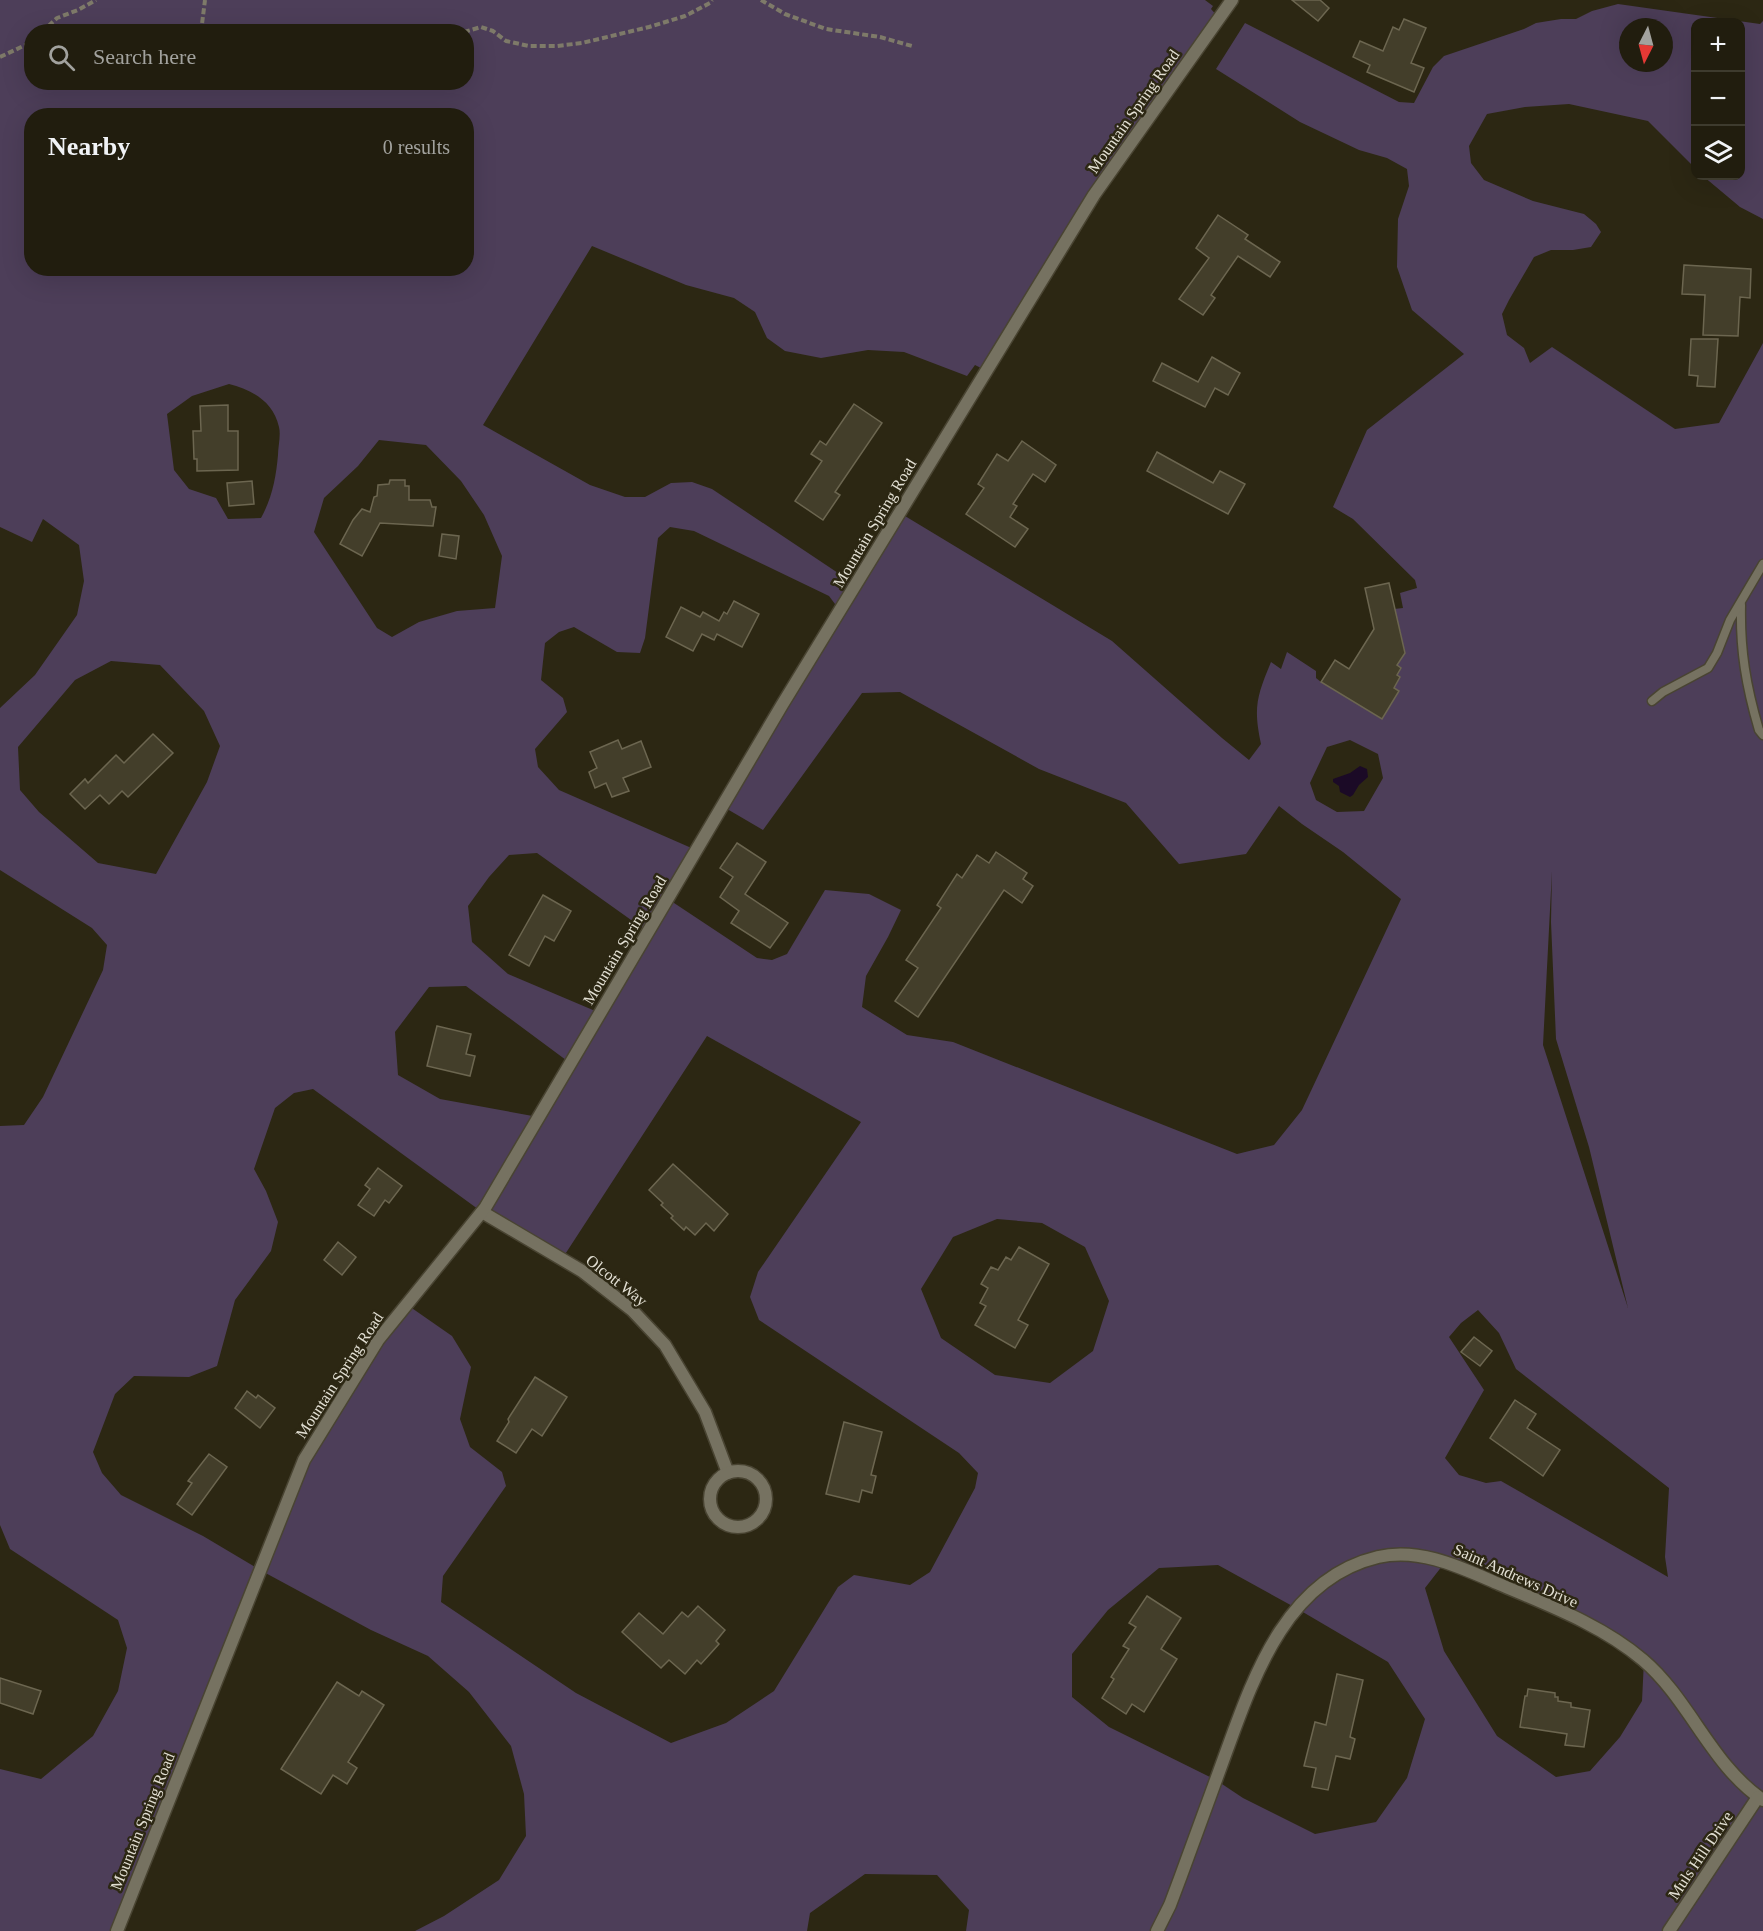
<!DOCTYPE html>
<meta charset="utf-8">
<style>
:root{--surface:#211d0e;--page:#292617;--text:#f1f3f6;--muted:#a2a29e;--line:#3e3b2e}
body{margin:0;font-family:"Times New Roman",serif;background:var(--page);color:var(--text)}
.controls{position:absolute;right:18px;top:18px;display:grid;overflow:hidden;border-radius:12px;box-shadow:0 6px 24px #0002}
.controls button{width:54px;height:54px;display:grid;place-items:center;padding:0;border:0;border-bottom:2px solid var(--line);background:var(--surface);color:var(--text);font:30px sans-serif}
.compass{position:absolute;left:1619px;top:18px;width:54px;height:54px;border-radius:50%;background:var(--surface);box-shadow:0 6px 24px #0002;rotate:186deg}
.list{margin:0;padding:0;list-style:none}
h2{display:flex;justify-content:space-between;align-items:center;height:78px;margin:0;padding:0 24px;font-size:26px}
h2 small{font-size:20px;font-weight:400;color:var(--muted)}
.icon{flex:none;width:33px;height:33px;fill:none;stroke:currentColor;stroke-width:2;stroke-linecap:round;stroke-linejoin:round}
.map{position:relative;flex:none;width:1763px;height:1931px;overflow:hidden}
.search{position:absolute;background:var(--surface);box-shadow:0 6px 24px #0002;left:24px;top:24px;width:450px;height:66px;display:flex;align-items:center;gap:15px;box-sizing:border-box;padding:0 21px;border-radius:24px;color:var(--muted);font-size:22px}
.panel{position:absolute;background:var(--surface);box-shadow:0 6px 24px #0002;left:24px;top:108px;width:450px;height:168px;border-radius:24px}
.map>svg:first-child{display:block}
</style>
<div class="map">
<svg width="1763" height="1931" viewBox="0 0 1763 1931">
<rect width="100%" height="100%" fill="#2c2713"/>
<path fill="#4d3e59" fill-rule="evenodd" d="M 0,0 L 1205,0 L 1213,6 L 1211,9 L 1219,18 L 1094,195 L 987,371 L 975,365 L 967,376 L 904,352 L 868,350 L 821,358 L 785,351 L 767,338 L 755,312 L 734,298 L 686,285 L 592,246 L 483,425 L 590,485 L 625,497 L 645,497 L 671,483 L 692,482 L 712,489 L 856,585 L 900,513 L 1112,641 L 1222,738 L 1249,760 L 1261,744 C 1253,707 1257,696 1271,662 L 1281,669 L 1287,652 L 1316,671 L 1316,678 L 1321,682 L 1382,719 L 1399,691 L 1394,688 L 1400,677 L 1397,675 L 1401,668 L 1397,665 L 1405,653 L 1400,631 L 1388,633 L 1394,609 L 1403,608 L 1400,593 L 1417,588 L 1415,580 L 1353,519 L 1333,507 L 1367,430 L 1464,354 L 1412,310 L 1397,267 L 1398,219 L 1409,186 L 1407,169 L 1387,158 L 1359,150 L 1300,122 L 1216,69 L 1245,23 L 1399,102 L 1414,103 L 1433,67 L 1444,56 L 1524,29 L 1536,23 L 1561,19 L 1576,19 L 1592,11 L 1618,4 L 1760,24 L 1763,21 L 1763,219 L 1740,207 L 1703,176 L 1740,176 L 1740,22 L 1696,22 L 1695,168 L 1648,121 L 1569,104 L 1525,107 L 1487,114 L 1469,146 L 1471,163 L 1484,180 L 1533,201 L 1584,214 L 1596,224 L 1601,232 L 1591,247 L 1573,250 L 1551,250 L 1534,257 L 1509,300 L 1502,314 L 1507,335 L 1524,348 L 1530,363 L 1552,347 L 1675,429 L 1719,423 L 1763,343 L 1763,1931 L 966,1931 L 969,1910 L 937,1875 L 865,1874 L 810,1913 L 807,1931 L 415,1931 L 444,1916 L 499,1880 L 526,1836 L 524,1794 L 511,1746 L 469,1692 L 428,1656 L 371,1630 L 260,1570 L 117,1931 L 0,1931 L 0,1769 L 41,1779 L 93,1736 L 118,1691 L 127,1648 L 118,1620 L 10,1549 L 0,1525 L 0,1126 L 24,1125 L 43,1097 L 103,970 L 107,945 L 92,928 L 0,870 L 0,708 L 35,675 L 77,615 L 84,581 L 79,545 L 43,519 L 32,542 L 0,527 ZM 1628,27 L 1664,27 L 1664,63 L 1628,63 ZM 32,32 L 466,32 L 466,82 L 32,82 ZM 32,116 L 466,116 L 466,268 L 32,268 ZM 229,384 C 252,390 273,401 279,427 C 281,435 278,447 278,455 C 276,478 272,498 261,518 L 228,519 L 216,498 L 189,489 L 174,470 L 167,414 L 192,396 ZM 379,440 L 426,445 L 461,481 L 484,515 L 502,556 L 495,608 L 457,611 L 419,622 L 392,637 L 377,628 L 314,532 L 324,498 L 358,466 ZM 670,527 L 694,531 L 829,596 L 835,604 L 833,622 L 722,806 L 763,830 L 862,693 L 900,692 L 1039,769 L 1126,803 L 1179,864 L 1246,854 L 1279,806 L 1302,824 L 1343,852 L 1401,899 L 1302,1110 L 1274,1145 L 1237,1154 L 953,1042 L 907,1035 L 862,1007 L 866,976 L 888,937 L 901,910 L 869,894 L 825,890 L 787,954 L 772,960 L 757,958 L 668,899 L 696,850 L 559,790 L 538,767 L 535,749 L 567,712 L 563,698 L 541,680 L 545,643 L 559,632 L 574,627 L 617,652 L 640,653 L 645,638 L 658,538 ZM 111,661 L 160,665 L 204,711 L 220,746 L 207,782 L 156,874 L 98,863 L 39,812 L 20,790 L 18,747 L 75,680 ZM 1350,740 L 1378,754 L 1383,778 L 1364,811 L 1337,812 L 1316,800 L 1310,783 L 1327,747 ZM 537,853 L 648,932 L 600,1013 L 508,974 L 472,942 L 468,906 L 489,877 L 509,855 ZM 1552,871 L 1551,922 L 1556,1039 L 1589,1147 L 1628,1308 L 1543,1045 ZM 466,986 L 570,1063 L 538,1117 L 440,1099 L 398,1075 L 395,1032 L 429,987 ZM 707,1036 L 861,1122 L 758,1272 L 750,1297 L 759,1320 L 959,1453 L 978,1473 L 975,1488 L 930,1572 L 910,1585 L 854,1575 L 838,1587 L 774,1691 L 726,1723 L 671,1743 L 576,1693 L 441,1602 L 443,1576 L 506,1486 L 502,1472 L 470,1447 L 460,1419 L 471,1367 L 452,1336 L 406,1304 L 304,1460 L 260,1570 L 203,1536 L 121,1495 L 102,1473 L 93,1452 L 115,1394 L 134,1376 L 189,1377 L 217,1366 L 235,1300 L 271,1251 L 278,1222 L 266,1191 L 254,1169 L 275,1108 L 294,1093 L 313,1089 L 482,1212 L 562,1259 ZM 997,1219 L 1042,1223 L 1085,1247 L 1109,1301 L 1093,1351 L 1050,1383 L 995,1375 L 941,1338 L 921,1289 L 953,1237 ZM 1478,1310 L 1499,1333 L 1516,1369 L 1669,1488 L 1665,1557 L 1668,1577 L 1501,1481 L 1486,1483 L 1459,1475 L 1445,1458 L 1484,1390 L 1449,1337 L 1461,1323 ZM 1446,1561 L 1616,1639 L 1644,1660 L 1642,1701 L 1620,1737 L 1590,1771 L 1556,1777 L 1497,1736 L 1444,1651 L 1425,1588 ZM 1218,1565 L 1296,1608 L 1388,1662 L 1425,1719 L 1407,1778 L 1376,1822 L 1315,1834 L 1243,1798 L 1216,1780 L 1109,1727 L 1072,1697 L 1072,1654 L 1108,1610 L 1159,1568 Z"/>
<path fill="#1b0a26" d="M 1360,766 L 1367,769 L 1368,777 L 1359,785 L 1353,795 L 1350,797 L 1340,792 L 1339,786 L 1333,782 L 1333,779 L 1350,773 Z"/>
<g fill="#433e2a" stroke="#6c6650" stroke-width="1.5">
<path d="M 1292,0 L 1320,0 L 1329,8 L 1318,21 Z"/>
<path d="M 1404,19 L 1426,28 L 1411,63 L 1424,68 L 1414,92 L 1367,72 L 1370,65 L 1353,57 L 1360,41 L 1383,51 L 1393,27 L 1399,30 Z"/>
<path d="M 1218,215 L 1248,235 L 1245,239 L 1280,262 L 1270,277 L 1238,256 L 1211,295 L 1215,298 L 1203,315 L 1179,299 L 1209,258 L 1196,248 Z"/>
<path d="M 1684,265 L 1751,269 L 1750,298 L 1740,297 L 1738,336 L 1703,335 L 1705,295 L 1682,294 Z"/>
<path d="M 1691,339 L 1718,339 L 1715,387 L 1697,386 L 1698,376 L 1689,375 Z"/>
<path d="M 1212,357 L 1240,373 L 1228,395 L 1215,388 L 1205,407 L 1153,381 L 1162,363 L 1198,382 Z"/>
<path d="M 854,404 L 882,423 L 835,492 L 840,495 L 823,520 L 795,501 L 822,461 L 811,454 L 820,441 L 826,445 Z"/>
<path d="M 228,405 L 228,431 L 238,431 L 238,470 L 197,471 L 197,459 L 194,459 L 193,431 L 201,431 L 200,406 Z"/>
<path d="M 1022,441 L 1056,465 L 1045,482 L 1033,474 L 1013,504 L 1017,506 L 1010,517 L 1028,529 L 1015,547 L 966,514 L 984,488 L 978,484 L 997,454 L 1008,461 Z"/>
<path d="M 1157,452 L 1213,483 L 1220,471 L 1245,484 L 1228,514 L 1147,471 Z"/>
<path d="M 390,480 L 405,480 L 405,486 L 409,486 L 409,500 L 430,500 L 432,507 L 436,507 L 433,526 L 380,523 L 362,556 L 340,544 L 353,520 L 362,509 L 370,512 L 374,497 L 377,496 L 378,485 L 389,484 Z"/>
<path d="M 252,481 L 254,504 L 229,506 L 227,483 Z"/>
<path d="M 442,534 L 459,536 L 456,559 L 439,556 Z"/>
<path d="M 1389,583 L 1405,653 L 1397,665 L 1401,668 L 1397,675 L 1400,677 L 1394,688 L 1399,691 L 1382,719 L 1321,682 L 1335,660 L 1349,669 L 1374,629 L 1365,588 Z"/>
<path d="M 734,601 L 759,614 L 742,647 L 717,634 L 714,640 L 702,634 L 693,651 L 666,637 L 681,607 L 700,617 L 703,612 L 719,621 L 724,612 L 727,614 Z"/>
<path d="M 153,734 L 173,753 L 128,797 L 122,791 L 109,804 L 100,795 L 85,809 L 70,794 L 85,779 L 88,783 L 116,755 L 124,763 Z"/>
<path d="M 618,740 L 622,749 L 641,741 L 651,767 L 623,778 L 629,791 L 612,797 L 606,783 L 595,788 L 589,772 L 597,768 L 590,752 Z"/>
<path d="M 737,843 L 766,862 L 745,894 L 788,923 L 770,948 L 731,923 L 739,911 L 720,897 L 733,877 L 720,868 Z"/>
<path d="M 996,852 L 1027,873 L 1023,879 L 1033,886 L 1022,903 L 1004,890 L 918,1017 L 895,1001 L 918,968 L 906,960 L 941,908 L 937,905 L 957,874 L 962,878 L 977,855 L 989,863 Z"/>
<path d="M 543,895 L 571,911 L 554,941 L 545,936 L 529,966 L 509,955 Z"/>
<path d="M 437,1026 L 471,1034 L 466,1054 L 475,1056 L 470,1076 L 427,1066 Z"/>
<path d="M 673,1164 L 728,1214 L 714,1231 L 706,1223 L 695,1235 L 686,1227 L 684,1230 L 671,1218 L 673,1216 L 661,1205 L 663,1203 L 649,1190 Z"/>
<path d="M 378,1168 L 402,1186 L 389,1203 L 385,1200 L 374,1216 L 358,1205 L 370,1189 L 365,1185 Z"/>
<path d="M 338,1242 L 356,1257 L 342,1275 L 324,1260 Z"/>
<path d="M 1019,1247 L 1049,1264 L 1018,1320 L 1028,1325 L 1015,1348 L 975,1325 L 986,1306 L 980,1303 L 988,1288 L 981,1284 L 991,1267 L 998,1270 L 1006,1257 L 1011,1260 Z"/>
<path d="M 1474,1337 L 1492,1351 L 1480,1366 L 1461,1352 Z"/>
<path d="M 535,1377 L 567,1397 L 542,1436 L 532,1429 L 516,1453 L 497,1441 L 509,1422 L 508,1419 Z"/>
<path d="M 247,1391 L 256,1398 L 258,1395 L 275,1408 L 260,1428 L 235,1408 Z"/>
<path d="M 1515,1400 L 1536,1414 L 1527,1428 L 1560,1450 L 1543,1476 L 1490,1438 Z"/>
<path d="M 844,1422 L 882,1432 L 871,1475 L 876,1476 L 872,1493 L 862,1490 L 859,1502 L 826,1494 Z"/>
<path d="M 209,1454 L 227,1467 L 192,1515 L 177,1504 L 192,1483 L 188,1481 Z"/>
<path d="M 1147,1596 L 1181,1618 L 1161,1649 L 1177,1659 L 1144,1712 L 1132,1704 L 1126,1714 L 1102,1698 L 1114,1679 L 1111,1677 L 1129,1649 L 1123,1646 L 1136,1627 L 1129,1623 Z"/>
<path d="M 698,1606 L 725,1630 L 716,1641 L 719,1644 L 701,1664 L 697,1660 L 685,1674 L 669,1660 L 661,1668 L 622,1632 L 639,1613 L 663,1634 L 682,1612 L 688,1617 Z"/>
<path d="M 1337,1674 L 1363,1680 L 1350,1737 L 1355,1739 L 1350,1759 L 1336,1756 L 1328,1790 L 1312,1787 L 1316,1768 L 1304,1766 L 1315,1722 L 1326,1725 Z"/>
<path d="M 0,1678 L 41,1691 L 33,1714 L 0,1703 Z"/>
<path d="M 337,1682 L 359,1696 L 362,1691 L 384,1705 L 348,1762 L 357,1768 L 347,1784 L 333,1775 L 321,1794 L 281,1769 Z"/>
<path d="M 1528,1689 L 1555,1693 L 1555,1697 L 1558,1697 L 1558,1701 L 1571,1703 L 1571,1707 L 1590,1710 L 1584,1747 L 1565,1745 L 1567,1734 L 1520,1727 L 1525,1696 L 1527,1696 Z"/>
</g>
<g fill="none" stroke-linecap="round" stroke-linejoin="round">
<defs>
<g id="service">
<path d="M 1741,605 C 1740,650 1746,686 1759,730 L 1763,735"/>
<path d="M 1652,701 L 1663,692 L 1708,668 L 1717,653 L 1730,620 L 1763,564"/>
</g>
<g id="minor">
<path d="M 482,1212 L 582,1271 L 632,1310 L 665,1345 L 705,1412 L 728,1473"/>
<circle cx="738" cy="1499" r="28"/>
<path d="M 117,1931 L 304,1460 L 378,1340 L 485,1208 L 782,705 L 1094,195 L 1232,0"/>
<path d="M 1157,1931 L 1170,1905 C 1187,1860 1203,1815 1220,1769 C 1250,1688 1281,1580 1378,1557 C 1420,1547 1462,1568 1499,1584 C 1548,1605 1602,1625 1643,1660 C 1690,1700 1711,1765 1763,1800"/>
<path d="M 1669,1931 L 1758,1797"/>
</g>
</defs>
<use href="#service" stroke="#494432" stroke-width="11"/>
<use href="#minor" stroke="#494432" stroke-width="15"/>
<g stroke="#7e7a69" stroke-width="4" stroke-dasharray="6 3" stroke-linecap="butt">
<path d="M 761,0 L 785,14 L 826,29 L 880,37 L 912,46"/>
<path d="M 42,32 L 57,18 L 78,10 L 96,0"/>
<path d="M 201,32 L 205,0"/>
<path d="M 369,32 C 398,20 422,29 451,32"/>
<path d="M 464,32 L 481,27 L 493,31 L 506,41 L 529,46 L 557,46 L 582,43 L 649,27 L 685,16 L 710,3 L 712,0"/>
<path d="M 0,57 L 32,42"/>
</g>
<use href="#service" stroke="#767261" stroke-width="8"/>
<use href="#minor" stroke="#767261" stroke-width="12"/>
</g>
<g text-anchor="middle" stroke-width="5" stroke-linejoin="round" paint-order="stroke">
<g font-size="16" fill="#e2dfd3" stroke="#2c2713">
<text transform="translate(1133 111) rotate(-55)" y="6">Mountain Spring Road</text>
<text transform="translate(874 523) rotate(-59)" y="6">Mountain Spring Road</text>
<text transform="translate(624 940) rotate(-59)" y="6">Mountain Spring Road</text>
<text transform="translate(617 1280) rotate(38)" y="6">Olcott Way</text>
<text transform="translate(339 1375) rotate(-57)" y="6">Mountain Spring Road</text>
<text transform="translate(1516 1575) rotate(24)" y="6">Saint Andrews Drive</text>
<text transform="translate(142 1821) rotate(-68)" y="6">Mountain Spring Road</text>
<text transform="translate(1700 1855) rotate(-56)" y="6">Muls Hill Drive</text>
</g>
</g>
</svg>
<div class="controls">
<button>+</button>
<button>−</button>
<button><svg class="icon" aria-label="layers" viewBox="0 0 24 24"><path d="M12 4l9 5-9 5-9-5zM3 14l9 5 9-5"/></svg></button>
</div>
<svg class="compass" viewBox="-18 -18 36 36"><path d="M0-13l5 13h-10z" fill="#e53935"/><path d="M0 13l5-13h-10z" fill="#a2a29e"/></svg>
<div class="search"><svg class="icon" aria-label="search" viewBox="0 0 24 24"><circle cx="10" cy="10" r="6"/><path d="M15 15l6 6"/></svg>Search here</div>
<section class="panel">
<h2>Nearby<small>0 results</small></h2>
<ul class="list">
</ul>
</section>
</div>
